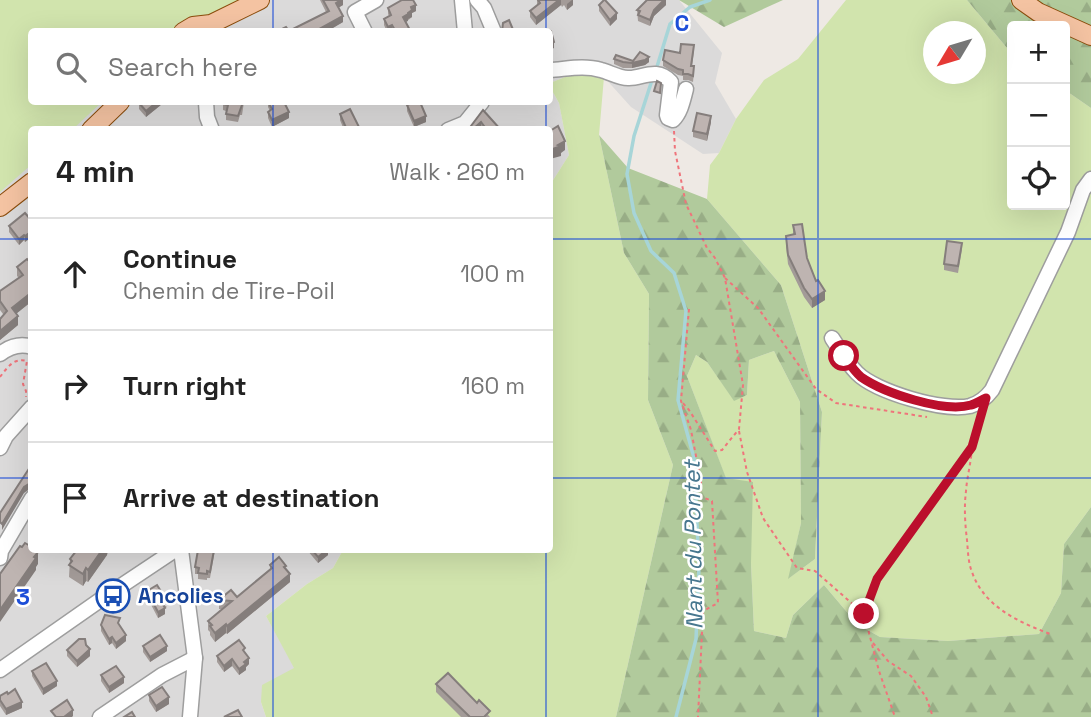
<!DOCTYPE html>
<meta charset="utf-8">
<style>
:root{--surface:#fff;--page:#f6f6f6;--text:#222;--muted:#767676;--line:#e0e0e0}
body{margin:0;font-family:"Space Grotesk",sans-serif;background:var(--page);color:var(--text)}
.controls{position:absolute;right:21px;top:21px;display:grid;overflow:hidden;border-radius:7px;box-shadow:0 7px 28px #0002}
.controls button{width:63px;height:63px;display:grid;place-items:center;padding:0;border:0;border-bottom:2px solid var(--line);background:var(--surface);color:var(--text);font:35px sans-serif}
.compass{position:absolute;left:923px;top:21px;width:63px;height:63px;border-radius:50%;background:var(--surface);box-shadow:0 7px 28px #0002;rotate:232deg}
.stop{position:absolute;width:21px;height:21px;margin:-16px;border:5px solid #bb0f2c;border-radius:50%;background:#fff}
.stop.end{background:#bb0f2c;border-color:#fff;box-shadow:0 2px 7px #0008}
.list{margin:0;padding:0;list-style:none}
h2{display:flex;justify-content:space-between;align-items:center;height:91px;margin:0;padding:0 28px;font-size:30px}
h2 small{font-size:23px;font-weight:400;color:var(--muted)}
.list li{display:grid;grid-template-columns:46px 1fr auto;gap:21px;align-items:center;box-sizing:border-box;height:112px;padding:0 28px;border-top:2px solid var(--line)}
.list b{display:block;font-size:26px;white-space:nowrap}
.list p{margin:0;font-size:23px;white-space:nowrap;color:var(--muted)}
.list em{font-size:23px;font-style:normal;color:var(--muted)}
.icon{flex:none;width:38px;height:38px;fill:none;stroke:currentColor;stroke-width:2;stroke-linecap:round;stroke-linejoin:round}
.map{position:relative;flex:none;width:1091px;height:717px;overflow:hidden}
.search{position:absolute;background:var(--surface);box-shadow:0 7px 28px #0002;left:28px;top:28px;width:525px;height:77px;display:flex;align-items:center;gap:18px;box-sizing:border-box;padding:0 24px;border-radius:7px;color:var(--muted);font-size:26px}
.panel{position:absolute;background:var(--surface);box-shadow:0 7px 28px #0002;left:28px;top:126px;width:525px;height:427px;border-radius:7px}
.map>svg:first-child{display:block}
</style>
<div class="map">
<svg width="1091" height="717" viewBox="0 0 1091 717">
<defs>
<pattern id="forest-firs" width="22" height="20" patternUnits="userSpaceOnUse" patternTransform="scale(1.75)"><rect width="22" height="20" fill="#b1ca9c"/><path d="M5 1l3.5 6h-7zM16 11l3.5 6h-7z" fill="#98ad86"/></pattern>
</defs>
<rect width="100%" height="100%" fill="#eee9e4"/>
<g fill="#dbdada">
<path d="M 217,0 L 679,0 L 722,53 L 715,83 L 736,119 L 719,153 L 703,154 L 631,107 L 604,77 L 575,73 L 550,83 L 550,32 L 165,32 Z"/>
<path d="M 550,87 L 559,103 L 569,155 L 550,185 L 550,130 L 57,130 L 88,102 L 550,102 Z"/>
<path d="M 31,152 L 32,550 L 343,550 L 333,568 L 307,584 L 266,616 L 295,668 L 261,702 L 266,717 L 0,717 L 0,180 Z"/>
</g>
<g fill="#d1e4ad" fill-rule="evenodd">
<path d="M 0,0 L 242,0 L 184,31 L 32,32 L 32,102 L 102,102 L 73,129 L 32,130 L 31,165 L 0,192 Z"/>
<path d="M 846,0 L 967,0 L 1012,54 L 1012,205 L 1065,205 L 1065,90 L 1091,108 L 1091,507 L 1064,544 L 1061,593 L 1039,634 L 948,641 L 880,637 L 857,624 L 824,585 L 793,615 L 786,638 L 754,631 L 751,563 L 726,479 L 687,376 L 696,355 L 707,362 L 734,400 L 747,395 L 749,360 L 774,351 L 800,402 L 801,523 L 789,578 L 815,559 L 822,412 L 781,285 L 707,199 L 710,165 L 719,153 L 736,119 L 764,80 L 798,59 ZM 934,32 L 976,32 L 976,74 L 934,74 Z"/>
<path d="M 575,73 L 604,77 L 599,135 L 624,253 L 649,294 L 648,400 L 673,465 L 616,717 L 266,717 L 261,702 L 262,685 L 294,668 L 266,616 L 307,584 L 333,568 L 343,550 L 550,550 L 550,185 L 569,155 L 559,103 L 550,87 L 550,83 Z"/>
</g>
<g fill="url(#forest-firs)">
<path d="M 679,0 L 783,0 L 724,27 Z"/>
<path d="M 967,0 L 1091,0 L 1091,108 L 1065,90 L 1065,26 L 1012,26 L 1012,54 Z"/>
<path d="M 599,135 L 628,168 L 707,199 L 781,285 L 822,412 L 815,559 L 788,579 L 801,523 L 800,402 L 774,351 L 749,360 L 747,395 L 734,401 L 707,362 L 696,355 L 687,376 L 726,478 L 753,482 L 751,563 L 754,631 L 786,638 L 793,615 L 824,585 L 857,624 L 880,637 L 948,641 L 1039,634 L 1061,593 L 1064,544 L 1091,507 L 1091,717 L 616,717 L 673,465 L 648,400 L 649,294 L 624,253 Z"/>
</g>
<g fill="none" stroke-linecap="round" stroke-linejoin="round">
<g stroke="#a7d5d8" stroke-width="3.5">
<path d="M 656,70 L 670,24 L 690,7 L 710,0"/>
<path d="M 653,77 L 634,136 L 627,174 L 634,213 L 651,251 L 674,273 L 686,311 L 678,400 L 694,458 L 699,567 L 696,639 L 676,717"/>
</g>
<defs>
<g id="minor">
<path d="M 462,0 L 465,32"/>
<path d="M 477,0 L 484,8 L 494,32"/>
<path d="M 365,32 L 355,12 L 376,0"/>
<path d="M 550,70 C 567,69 584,65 601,70 C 609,72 619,78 628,78 C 642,79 656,66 671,82 L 667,115 L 668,118 L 673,120 C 681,112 683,100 686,89"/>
<path d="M 206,102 L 207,117 L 212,130"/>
<path d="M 448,130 L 465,123 L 482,102"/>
<path d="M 832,338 C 840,350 847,363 857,373 C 876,392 944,412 970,406 C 980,403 986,398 992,390 L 1068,232 L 1083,190 L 1091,179"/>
<path d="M 0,354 C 9,347 20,343 32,347"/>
<path d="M 0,448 L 6,436 L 32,407"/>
<path d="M 181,550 L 195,658 L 190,717"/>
<path d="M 0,558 L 1,551 L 32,498"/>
<path d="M 0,670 L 103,598 L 175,550"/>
<path d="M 100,717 L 162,675 L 195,658"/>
</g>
<g id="major">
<path d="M 1021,0 L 1038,12 L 1091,36"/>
<path d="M 183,32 L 193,26 L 211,24 L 260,0"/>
<path d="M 91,130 L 120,102"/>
<path d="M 0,207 L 32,182"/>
</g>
</defs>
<use href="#minor" stroke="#9e9e9e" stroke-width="17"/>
<use href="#major" stroke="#8b4c0b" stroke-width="20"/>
<g stroke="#ef747b" stroke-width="2" stroke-dasharray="3.5 3.5" stroke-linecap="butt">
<path d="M 674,131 L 675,151 L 686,204 L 707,248 L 715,258 L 725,278 L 743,385 L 739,429 L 722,450 L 715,451 L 689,410 L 682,402"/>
<path d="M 725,278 L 758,308 L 816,389 L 836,403 L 927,417"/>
<path d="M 689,309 L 681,401 L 691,430 L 701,482 L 700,496 L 712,501 L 718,603 L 703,611 L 698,717"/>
<path d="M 0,377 C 7,368 14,357 27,361 L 23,384 L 26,391 L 26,397"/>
<path d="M 739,431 L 747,472 L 763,518 L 797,568 L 815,571 L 864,614 L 879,671 L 895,717"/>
<path d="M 972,448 C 971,463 967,477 966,491 C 964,507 965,524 967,540 C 968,551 968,562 972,572 C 984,607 1019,622 1050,634"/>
<path d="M 865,613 L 877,579 L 972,447 L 980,415"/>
<path d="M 873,643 L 888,661 L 911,676 L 926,697 L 933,717"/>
</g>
<use href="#minor" stroke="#fff" stroke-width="14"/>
<use href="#major" stroke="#f4c3a2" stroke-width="18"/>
</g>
<g fill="#a39b98">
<path d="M 320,0 L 343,0 L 343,5 L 338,8 L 343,22 L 326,32 L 276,32 L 289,31 L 326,12 Z"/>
<path d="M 537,0 L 573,0 L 573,5 L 567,10 L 564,5 L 562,7 L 561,5 L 536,25 L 530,17 L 530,11 L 537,5 Z"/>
<path d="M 666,0 L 666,5 L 654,16 L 650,26 L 638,21 L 637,10 Z"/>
<path d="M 599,5 L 617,19 L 610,26 L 599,11 Z"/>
<path d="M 388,8 L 416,11 L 412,13 L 412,17 L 406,22 L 411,32 L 387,32 L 384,25 L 384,19 L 389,16 L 388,14 Z"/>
<path d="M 694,51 L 692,66 L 694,72 L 693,82 L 688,80 L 683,80 L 683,76 L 678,75 L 663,66 L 663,60 L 680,53 Z"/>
<path d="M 614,59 L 633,61 L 649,62 L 645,65 L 632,68 L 623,68 L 614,64 Z"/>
<path d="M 162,102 L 162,104 L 146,117 L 139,109 L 139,103 Z"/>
<path d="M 244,102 L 242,115 L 240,115 L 238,122 L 226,120 L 226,111 L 223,110 L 223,104 Z"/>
<path d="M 268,102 L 289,118 L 272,127 L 268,118 L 268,112 L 270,111 L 268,107 Z"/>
<path d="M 407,105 L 426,122 L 414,127 L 407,111 Z"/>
<path d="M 483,110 L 501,130 L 482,130 L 481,128 L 479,130 Z"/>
<path d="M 340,114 L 359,130 L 344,130 L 340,120 Z"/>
<path d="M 711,122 L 707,141 L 693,137 L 693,131 Z"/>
<path d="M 32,221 L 25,242 L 24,240 L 19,245 L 9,232 L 9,226 Z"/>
<path d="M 793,225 L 816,281 L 825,300 L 812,308 L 804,297 L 788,264 L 786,245 L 786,236 L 793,235 Z"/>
<path d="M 962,249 L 958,273 L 944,270 L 944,264 Z"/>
<path d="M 32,264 L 32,301 L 16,314 L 18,325 L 0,340 L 0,319 L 3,316 L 3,314 L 0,310 L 0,291 L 19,278 L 17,276 L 17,267 Z"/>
<path d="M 77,550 L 108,550 L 107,555 L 88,582 L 86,581 L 83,586 L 69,577 L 70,559 Z"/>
<path d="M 215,550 L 210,578 L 207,578 L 207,580 L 198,579 L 198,574 L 195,574 L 195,567 Z"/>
<path d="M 307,550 L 328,550 L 328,555 L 318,563 Z"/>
<path d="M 270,565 L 286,569 L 290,582 L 227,634 L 226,633 L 215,642 L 210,635 L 210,632 L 208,630 L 208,621 L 223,609 L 219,609 L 219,600 L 237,597 L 270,570 Z"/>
<path d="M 147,591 L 167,607 L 165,608 L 165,614 L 158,618 L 147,597 Z"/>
<path d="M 101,625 L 119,625 L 126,641 L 116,649 L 112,643 L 109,645 L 101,631 Z"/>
<path d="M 86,645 L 90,656 L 77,667 L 67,656 L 67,650 Z"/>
<path d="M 143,646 L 167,651 L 150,662 L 143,652 Z"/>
<path d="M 245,652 L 249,664 L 246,667 L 246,670 L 239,675 L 232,666 L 224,672 L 217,662 L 217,656 Z"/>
<path d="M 32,671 L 57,686 L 43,695 L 32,676 Z"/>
<path d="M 101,675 L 124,683 L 109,693 L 101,681 Z"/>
<path d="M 436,684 L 477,703 L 490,717 L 461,717 L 436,692 Z"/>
<path d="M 149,695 L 169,704 L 156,712 L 149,701 Z"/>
<path d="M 0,696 L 22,708 L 6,715 L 0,706 Z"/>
</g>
<g fill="#857e7c">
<path d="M 341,0 L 343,0 L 343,5 L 336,9 L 336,3 Z"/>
<path d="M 559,0 L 561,0 L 561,5 L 536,25 L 536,18 Z"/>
<path d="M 572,0 L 573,0 L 573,5 L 567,10 L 567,4 Z"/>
<path d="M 664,0 L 666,0 L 666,5 L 654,16 L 650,26 L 650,20 L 654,10 Z"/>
<path d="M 416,5 L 416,11 L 412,13 L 412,17 L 408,19 L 408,21 L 403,23 L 403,17 L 408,13 L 411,7 Z"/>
<path d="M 617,13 L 617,19 L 610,26 L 610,20 Z"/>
<path d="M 343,16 L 343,22 L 326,32 L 314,32 Z"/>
<path d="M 392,25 L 392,31 L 388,32 L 388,27 Z"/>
<path d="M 554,42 L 554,48 L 550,50 L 550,44 Z"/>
<path d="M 649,57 L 649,62 L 645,65 L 632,68 L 632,63 Z"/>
<path d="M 157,102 L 162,102 L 162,104 L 146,117 L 146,111 Z"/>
<path d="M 289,112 L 289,118 L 272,127 L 272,120 Z"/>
<path d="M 426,116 L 426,122 L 414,127 L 414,121 Z"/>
<path d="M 711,116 L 711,122 L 707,141 L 707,134 Z"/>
<path d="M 481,122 L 481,128 L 479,130 L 472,130 Z"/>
<path d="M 565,141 L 565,150 L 561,153 L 561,156 L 550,159 L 550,150 Z"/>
<path d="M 32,231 L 32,237 L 25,242 L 25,236 Z"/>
<path d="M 24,235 L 24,240 L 19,245 L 19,239 Z"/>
<path d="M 825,291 L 825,300 L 812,308 L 812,299 Z"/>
<path d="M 32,292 L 32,301 L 12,317 L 12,308 Z"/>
<path d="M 18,316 L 18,325 L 0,340 L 0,331 Z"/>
<path d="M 31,482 L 31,488 L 24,493 L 2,530 L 2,524 L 24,487 Z"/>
<path d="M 102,550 L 108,550 L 107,555 L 88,582 L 88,570 Z"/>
<path d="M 328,550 L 328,555 L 318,563 L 318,557 Z"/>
<path d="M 38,552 L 38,564 L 36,567 L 36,570 L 0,622 L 0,610 Z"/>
<path d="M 86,568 L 86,581 L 83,586 L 83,574 Z"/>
<path d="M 290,574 L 290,582 L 227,634 L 227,626 Z"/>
<path d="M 165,608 L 165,614 L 158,618 L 158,612 Z"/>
<path d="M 226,624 L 226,633 L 215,642 L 215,633 Z"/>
<path d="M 126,635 L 126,641 L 116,649 L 116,643 Z"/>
<path d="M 112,637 L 112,643 L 109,645 L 109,639 Z"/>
<path d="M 167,646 L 167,651 L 150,662 L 150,657 Z"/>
<path d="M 90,649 L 90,656 L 77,667 L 77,661 Z"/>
<path d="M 249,658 L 249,664 L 246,667 L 246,670 L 239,675 L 239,669 L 244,662 Z"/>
<path d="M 232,659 L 232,666 L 224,672 L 224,666 Z"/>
<path d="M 124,677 L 124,683 L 109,693 L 109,687 Z"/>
<path d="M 57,681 L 57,686 L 43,695 L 43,689 Z"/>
<path d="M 169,697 L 169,704 L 156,712 L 156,706 Z"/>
<path d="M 22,702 L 22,708 L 6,715 L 6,709 Z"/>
<path d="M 73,710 L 73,716 L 72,717 L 64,717 Z"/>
</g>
<g fill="#beb4b1" stroke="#857e7c" stroke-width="2">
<path d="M 323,0 L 341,0 L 336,3 L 343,16 L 314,32 L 276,32 L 286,27 L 289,31 L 329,11 Z"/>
<path d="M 402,0 L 413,0 L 416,5 L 411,7 L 412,10 L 408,13 L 408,14 L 403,17 L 411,32 L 396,32 L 392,25 L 388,27 L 384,19 L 391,15 L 388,8 Z"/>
<path d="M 538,0 L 559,0 L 536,18 L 530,11 L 540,3 Z"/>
<path d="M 604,0 L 605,0 L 617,13 L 610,20 L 599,5 Z"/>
<path d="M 647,0 L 664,0 L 654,10 L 650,20 L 638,15 L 640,11 L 637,10 Z"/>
<path d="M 509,20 L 514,32 L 502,32 L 503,23 Z"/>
<path d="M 548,30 L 551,31 L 554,42 L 550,44 L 550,32 L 541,32 Z"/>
<path d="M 681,44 L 694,45 L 691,66 L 694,66 L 693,76 L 688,74 L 683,74 L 683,70 L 678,69 L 663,60 L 665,50 L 680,53 Z"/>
<path d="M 640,52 L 649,57 L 645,60 L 632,63 L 623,62 L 614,59 L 616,55 L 633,61 Z"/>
<path d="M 657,81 L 661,83 L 660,93 L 654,91 Z"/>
<path d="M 141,102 L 157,102 L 146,111 L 139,103 Z"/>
<path d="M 223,102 L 243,102 L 238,116 L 226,114 L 228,105 L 223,104 Z"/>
<path d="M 268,102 L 284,102 L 289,112 L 272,120 L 268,112 L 272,109 Z"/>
<path d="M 415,102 L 420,102 L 426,116 L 414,121 L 407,105 Z"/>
<path d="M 350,109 L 359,127 L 354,130 L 347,130 L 340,114 Z"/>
<path d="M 483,110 L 501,130 L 487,130 L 481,122 L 472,130 L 468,130 Z"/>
<path d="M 697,113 L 711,116 L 707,134 L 693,131 Z"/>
<path d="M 558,126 L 565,141 L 558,145 L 561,146 L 550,150 L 550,131 Z"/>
<path d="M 25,213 L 32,221 L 32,231 L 25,236 L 24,235 L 19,239 L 9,226 Z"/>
<path d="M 802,224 L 807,258 L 816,281 L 818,280 L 825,291 L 812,299 L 804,288 L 788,255 L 786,236 L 795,234 L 793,225 Z"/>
<path d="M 947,241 L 962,243 L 958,266 L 944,264 Z"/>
<path d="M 27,259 L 32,264 L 32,292 L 12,308 L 18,316 L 0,331 L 0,319 L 7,311 L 0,301 L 0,291 L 23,275 L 17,267 Z"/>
<path d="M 32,464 L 32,482 L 24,487 L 2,524 L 0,522 L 0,513 Z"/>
<path d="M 25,543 L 32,547 L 32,550 L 34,550 L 38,552 L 34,557 L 36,558 L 0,610 L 0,574 L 20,546 L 22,547 Z"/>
<path d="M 77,550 L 102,550 L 88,570 L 86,568 L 83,574 L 69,565 L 72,561 L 70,559 Z"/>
<path d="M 198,550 L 214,550 L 210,572 L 207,571 L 207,574 L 198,573 L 199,568 L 195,567 Z"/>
<path d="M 312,550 L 327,550 L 318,557 Z"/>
<path d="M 279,557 L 286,566 L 284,567 L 290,574 L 227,626 L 226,624 L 215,633 L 210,626 L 212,625 L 208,621 L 232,601 L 219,600 L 231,590 L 237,597 L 272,568 L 270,565 Z"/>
<path d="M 157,585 L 167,601 L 162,603 L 165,608 L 158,612 L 147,591 Z"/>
<path d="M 105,615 L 120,618 L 118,623 L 126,635 L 116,643 L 112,637 L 109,639 L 101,625 Z"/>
<path d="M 160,635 L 167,646 L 150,657 L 143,646 Z"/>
<path d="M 79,639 L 85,639 L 86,645 L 90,649 L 77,661 L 67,650 Z"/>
<path d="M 239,640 L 245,648 L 243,650 L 249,658 L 244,662 L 246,664 L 239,669 L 232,659 L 224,666 L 217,656 Z"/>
<path d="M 46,663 L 57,681 L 43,689 L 32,671 Z"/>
<path d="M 116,666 L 124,677 L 109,687 L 101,675 Z"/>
<path d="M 448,673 L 477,703 L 479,700 L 490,711 L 484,717 L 470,717 L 436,684 Z"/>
<path d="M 162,687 L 169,697 L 156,706 L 149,695 Z"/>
<path d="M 15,689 L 22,702 L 6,709 L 0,700 L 0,696 L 7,692 L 8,694 Z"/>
<path d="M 67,700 L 73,710 L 64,717 L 56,717 L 51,711 Z"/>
<path d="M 238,710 L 242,717 L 224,717 Z"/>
<path d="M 132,712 L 135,717 L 124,717 Z"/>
</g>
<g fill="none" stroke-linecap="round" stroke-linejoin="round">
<path stroke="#bb0f2c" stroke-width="9" d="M 844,356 C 849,363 854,371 861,377 C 884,393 944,413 971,405 C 976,404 981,400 986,398 L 972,447 L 877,579 L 864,614"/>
</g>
<path fill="none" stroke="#1d4ed8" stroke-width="2" stroke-opacity="0.55" d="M 273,0 L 273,32M 546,0 L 546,32M 818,0 L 818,717M 273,102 L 273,130M 546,102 L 546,130M 0,239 L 32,239M 550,239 L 1091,239M 0,478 L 32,478M 550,478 L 1091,478M 273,550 L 273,717M 546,550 L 546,717"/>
<defs>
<symbol id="bus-ring" viewBox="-11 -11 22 22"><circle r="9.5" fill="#fff" stroke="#1a4fb4" stroke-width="1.5"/><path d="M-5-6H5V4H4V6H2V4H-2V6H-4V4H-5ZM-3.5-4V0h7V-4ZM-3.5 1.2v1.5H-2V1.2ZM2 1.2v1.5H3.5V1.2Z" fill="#1a4fb4"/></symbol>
</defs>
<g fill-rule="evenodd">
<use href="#bus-ring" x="94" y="577" width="38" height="38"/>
</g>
<g text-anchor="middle" stroke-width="5" stroke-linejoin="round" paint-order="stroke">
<g font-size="21" font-weight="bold" fill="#164399" stroke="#fff" text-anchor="start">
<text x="138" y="603">Ancolies</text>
</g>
<g font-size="23" font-style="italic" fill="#47778f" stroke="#fff">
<text transform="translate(693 545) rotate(-91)" y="8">Nant du Pontet</text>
</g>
</g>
<g font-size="23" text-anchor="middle" font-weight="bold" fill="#1d4ed8" stroke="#fff" stroke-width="5" stroke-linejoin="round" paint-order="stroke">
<text x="682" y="31">C</text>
<text x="23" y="605">3</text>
</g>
</svg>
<div class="controls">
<button>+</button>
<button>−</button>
<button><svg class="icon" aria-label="locate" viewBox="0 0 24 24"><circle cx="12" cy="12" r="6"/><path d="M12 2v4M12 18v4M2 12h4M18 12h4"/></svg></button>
</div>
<svg class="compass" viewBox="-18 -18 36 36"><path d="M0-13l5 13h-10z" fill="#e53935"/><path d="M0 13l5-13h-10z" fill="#767676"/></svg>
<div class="stop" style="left:844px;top:356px"></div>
<div class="stop end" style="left:864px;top:614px"></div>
<div class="search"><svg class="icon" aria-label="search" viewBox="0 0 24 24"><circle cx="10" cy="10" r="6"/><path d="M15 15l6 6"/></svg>Search here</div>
<section class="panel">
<h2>4 min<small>Walk · 260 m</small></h2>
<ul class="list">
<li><svg class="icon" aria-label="ahead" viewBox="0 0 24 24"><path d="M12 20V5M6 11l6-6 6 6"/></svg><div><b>Continue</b><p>Chemin de Tire-Poil</p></div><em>100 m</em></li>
<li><svg class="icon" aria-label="right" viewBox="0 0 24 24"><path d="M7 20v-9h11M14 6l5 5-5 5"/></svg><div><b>Turn right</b></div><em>160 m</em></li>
<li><svg class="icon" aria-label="arrive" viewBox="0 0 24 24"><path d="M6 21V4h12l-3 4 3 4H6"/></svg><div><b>Arrive at destination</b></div></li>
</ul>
</section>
</div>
